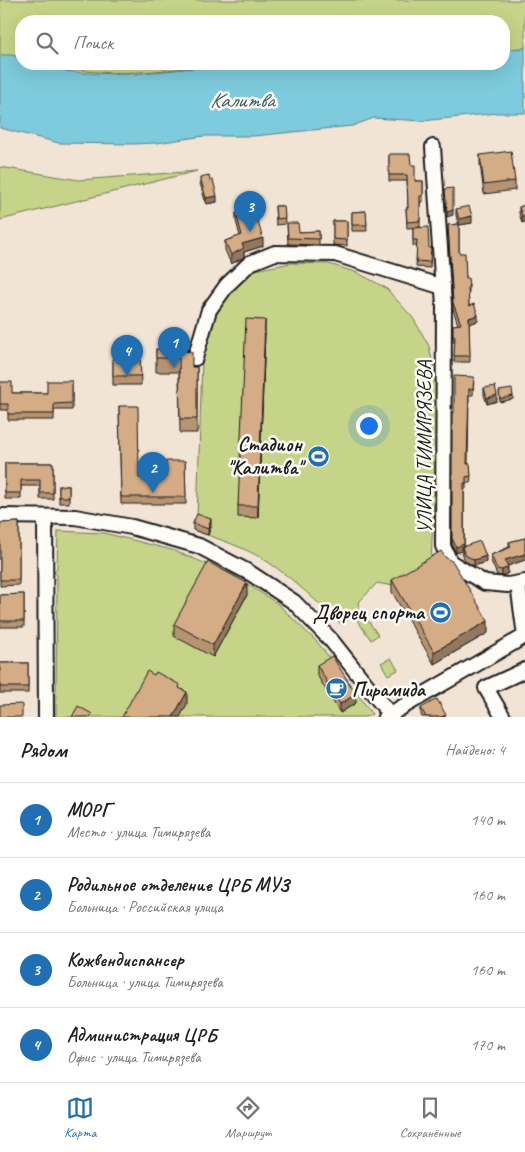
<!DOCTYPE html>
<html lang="ru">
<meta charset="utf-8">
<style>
:root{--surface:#fff;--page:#f6f6f6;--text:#202124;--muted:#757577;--line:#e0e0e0;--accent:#1f6fb2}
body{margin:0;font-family:Caveat,sans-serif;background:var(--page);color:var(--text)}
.you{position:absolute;left:368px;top:425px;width:18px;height:18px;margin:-12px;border:4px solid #fff;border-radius:50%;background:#1a73e8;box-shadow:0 0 0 8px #1a73e833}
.badge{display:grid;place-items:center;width:32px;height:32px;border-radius:50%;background:var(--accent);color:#fff;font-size:16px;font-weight:700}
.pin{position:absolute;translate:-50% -41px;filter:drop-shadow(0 1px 2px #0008)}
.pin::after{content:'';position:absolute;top:26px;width:18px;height:15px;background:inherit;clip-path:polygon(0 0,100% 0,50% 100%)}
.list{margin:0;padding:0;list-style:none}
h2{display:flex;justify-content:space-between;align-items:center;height:65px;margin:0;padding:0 20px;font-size:21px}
h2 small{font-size:16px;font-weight:400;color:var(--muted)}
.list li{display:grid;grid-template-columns:32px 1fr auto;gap:15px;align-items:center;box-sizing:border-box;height:75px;padding:0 20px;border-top:1px solid var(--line)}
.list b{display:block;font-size:19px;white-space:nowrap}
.list p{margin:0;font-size:16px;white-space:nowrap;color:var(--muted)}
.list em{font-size:16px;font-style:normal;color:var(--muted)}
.icon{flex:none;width:28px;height:28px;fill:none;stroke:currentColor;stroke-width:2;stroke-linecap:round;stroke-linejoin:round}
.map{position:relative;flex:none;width:525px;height:717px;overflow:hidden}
.search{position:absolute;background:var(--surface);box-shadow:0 5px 20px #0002;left:15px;right:15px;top:15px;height:55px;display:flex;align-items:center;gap:12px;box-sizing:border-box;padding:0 18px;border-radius:20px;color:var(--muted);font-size:19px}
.sheet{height:365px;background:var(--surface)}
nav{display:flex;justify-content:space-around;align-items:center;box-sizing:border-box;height:70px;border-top:1px solid var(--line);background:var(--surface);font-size:14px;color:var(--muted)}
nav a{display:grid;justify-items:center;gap:2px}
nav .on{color:var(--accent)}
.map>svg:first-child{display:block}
</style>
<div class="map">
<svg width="525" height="717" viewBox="0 0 525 717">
<rect width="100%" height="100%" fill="#f1e4d5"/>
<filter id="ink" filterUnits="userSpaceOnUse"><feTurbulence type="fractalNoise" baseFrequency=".02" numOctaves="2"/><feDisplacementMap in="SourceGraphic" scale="10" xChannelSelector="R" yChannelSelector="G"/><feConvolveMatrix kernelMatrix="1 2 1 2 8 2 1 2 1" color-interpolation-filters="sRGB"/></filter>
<g filter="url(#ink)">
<g fill="#c5d488" stroke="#707852">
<path d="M 0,0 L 525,0 L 525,48 L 504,49 L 504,21 L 21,21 L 21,58 L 0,55 Z"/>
<path d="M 49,64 L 221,64 C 164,70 105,80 49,64 Z"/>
<path d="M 0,167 L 79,180 L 197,171 L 0,220 Z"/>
<path d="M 291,263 L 329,264 L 358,273 L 386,288 L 413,318 L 429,346 L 439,392 L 431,563 L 393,586 L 377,583 L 358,603 L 360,610 L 342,625 C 318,603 295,580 268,562 C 245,547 218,539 193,530 L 197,520 L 202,359 L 205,340 L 210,321 L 233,287 L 255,270 Z"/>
<path d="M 58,531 L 104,533 L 172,550 L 232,574 L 278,604 L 317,642 L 347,679 L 372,714 L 366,717 L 56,717 L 57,575 L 54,572 L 57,568 Z"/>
<path d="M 364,615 L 378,635 L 371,640 L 357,620 Z"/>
<path d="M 391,658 L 398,670 L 388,675 L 381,663 Z"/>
</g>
<path fill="#7dcbdc" stroke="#56858f" d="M 525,48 L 525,113 L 497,113 L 422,121 L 374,118 L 352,126 L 254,136 L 204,136 L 157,143 L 133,144 L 59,143 L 0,128 L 0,55 L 12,55 L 21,58 L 21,64 L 41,64 L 66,71 L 85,73 L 133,74 L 235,64 L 504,64 L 504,49 Z"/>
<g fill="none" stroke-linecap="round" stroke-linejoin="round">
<defs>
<g id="minor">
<path d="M 433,147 L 444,305 L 443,546 L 450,562 L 485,583 L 508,585 L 525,582"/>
<path d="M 187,358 L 195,358 L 209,310 L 227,285 L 250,263 L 275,253 L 335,254 L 443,287"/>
<path d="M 0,516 L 75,517 L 132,527 L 199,546 L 250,573 L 294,602 L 331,640 L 392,717"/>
<path d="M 45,517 L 46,717"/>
<path d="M 385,717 L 525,636 L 518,584"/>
<path d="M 503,717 L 486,688 L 525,670"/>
</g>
</defs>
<use href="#minor" stroke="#1c1c1c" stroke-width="18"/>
<use href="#minor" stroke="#fdfcf7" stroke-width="14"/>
</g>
<g fill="#b69472" stroke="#1c1c1c">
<path d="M 389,154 L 411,165 L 415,181 L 423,181 L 423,202 L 420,202 L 420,227 L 407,228 L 406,208 L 408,208 L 407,181 L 389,181 Z"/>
<path d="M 480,155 L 515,181 L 515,190 L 484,194 L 480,164 Z"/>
<path d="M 200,177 L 217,202 L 206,204 L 200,183 Z"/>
<path d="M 525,205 L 522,223 L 519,213 L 519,207 Z"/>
<path d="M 275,206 L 284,206 L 285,224 L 276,225 Z"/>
<path d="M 456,209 L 472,223 L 459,225 L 459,253 L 469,286 L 469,292 L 468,292 L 469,306 L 478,321 L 469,324 L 470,362 L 454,362 L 455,342 L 453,342 L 453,325 L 458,325 L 453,309 L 448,225 L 458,224 L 456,215 Z"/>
<path d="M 366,211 L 367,231 L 352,231 L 352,212 Z"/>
<path d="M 236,213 L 263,246 L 244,252 L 244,257 L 231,264 L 225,250 L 225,241 L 240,236 L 236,221 Z"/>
<path d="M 333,221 L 347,221 L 347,246 L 333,245 Z"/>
<path d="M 287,223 L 299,232 L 319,231 L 319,245 L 288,244 Z"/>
<path d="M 413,228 L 429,248 L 431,254 L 430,268 L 416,267 L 417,246 L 413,246 Z"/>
<path d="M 265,332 L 258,518 L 238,517 L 238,506 Z"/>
<path d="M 156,349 L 180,349 L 192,367 L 197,367 L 197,433 L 180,433 L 179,372 L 156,372 Z"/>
<path d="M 113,358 L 140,358 L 141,385 L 113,385 Z"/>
<path d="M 474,377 L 473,395 L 469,395 L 468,464 L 470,464 L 471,483 L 466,483 L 466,489 L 464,489 L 464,547 L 486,562 L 474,566 L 465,561 L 462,553 L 462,551 L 456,553 L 452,544 L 452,413 L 454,413 Z"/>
<path d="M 72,381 L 72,410 L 54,410 L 54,420 L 8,420 L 8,410 L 0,410 L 0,382 L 12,393 L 47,393 Z"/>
<path d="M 484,388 L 497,401 L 487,404 L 484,395 Z"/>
<path d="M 499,391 L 513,396 L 513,399 L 500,402 Z"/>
<path d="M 119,406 L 139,478 L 166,478 L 185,461 L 186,504 L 121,504 Z"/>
<path d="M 5,463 L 53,463 L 53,499 L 40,499 L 40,486 L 21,486 L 21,499 L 5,499 Z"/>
<rect x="59" y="486" width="10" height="17"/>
<path d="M 19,522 L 19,585 L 0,586 L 0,523 Z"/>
<path d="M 193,523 L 211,526 L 208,535 L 193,530 Z"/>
<path d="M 525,538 L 525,560 L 507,566 L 508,573 L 502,576 L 497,575 L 491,561 L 491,555 L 509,547 L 509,542 Z"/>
<path d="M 392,580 L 488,633 L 434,664 L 392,592 Z"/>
<path d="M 24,594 L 24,627 L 0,627 L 0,595 Z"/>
<path d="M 247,595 L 213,657 L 174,636 L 174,624 Z"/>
<rect x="0" y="663" width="28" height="30"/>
<path d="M 317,665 L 356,703 L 340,713 L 317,675 Z"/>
<path d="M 421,708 L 446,717 L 422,717 L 421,715 Z"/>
</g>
<g fill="#94785d" stroke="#1c1c1c">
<path d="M 217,196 L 217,202 L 206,204 L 206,198 Z"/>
<path d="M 453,210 L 453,215 L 447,217 L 447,212 Z"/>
<path d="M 472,216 L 472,223 L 459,225 L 459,219 Z"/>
<path d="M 522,216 L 525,216 L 525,222 L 522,223 Z"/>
<path d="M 263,238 L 263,246 L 244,252 L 244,257 L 231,264 L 231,255 L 242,244 Z"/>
<path d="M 478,315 L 478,321 L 469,324 L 469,318 Z"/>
<path d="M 265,320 L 265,332 L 258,518 L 258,506 Z"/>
<path d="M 497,395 L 497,401 L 487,404 L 487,398 Z"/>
<path d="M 464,489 L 464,550 L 462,547 L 462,551 L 456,553 L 456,547 Z"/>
<path d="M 211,519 L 211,526 L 208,535 L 208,529 Z"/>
<path d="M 525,554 L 525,560 L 505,567 L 505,560 Z"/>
<path d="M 486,556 L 486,562 L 474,566 L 474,560 Z"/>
<path d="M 508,567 L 508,573 L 502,576 L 502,570 Z"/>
<path d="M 247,583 L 247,595 L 213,657 L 213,645 Z"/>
<path d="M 488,621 L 488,633 L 434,664 L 434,652 Z"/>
<path d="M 187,692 L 187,704 L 180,717 L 173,717 Z"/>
<path d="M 356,694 L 356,703 L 340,713 L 340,704 Z"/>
</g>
<g fill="#d4ac85" stroke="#1c1c1c">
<path d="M 511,151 L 515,181 L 484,185 L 480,155 Z"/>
<path d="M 389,154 L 410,154 L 411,165 L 415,165 L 415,181 L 423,181 L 423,196 L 420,196 L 420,221 L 407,222 L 406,208 L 408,208 L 407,175 L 389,175 Z"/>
<path d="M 209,175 L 210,181 L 213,180 L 217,196 L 206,198 L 200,177 Z"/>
<path d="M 453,188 L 453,210 L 447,212 L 445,189 Z"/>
<path d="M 525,205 L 525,216 L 522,216 L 519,207 Z"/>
<path d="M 275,206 L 284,206 L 285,218 L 276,219 Z"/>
<path d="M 469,206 L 472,216 L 459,219 L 456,209 Z"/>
<path d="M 253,207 L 263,238 L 242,244 L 244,248 L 231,255 L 225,241 L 242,235 L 236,213 Z"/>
<path d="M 366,211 L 367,225 L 352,225 L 352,212 Z"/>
<path d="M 333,221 L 347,221 L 347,240 L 333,239 Z"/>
<path d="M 287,223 L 298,223 L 299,232 L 319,231 L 319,239 L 288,238 Z"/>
<path d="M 459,224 L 459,253 L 465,253 L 466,278 L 468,278 L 469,286 L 468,286 L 469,306 L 474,304 L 478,315 L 469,318 L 470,356 L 454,356 L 455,336 L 453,336 L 453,325 L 461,324 L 453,303 L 448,225 Z"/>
<path d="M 428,227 L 429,248 L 431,248 L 430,262 L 416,261 L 417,240 L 413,240 L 413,228 Z"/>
<path d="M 246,319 L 265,320 L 258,506 L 238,506 Z"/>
<path d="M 156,349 L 180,349 L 183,351 L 192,352 L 192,367 L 197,367 L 197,419 L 180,419 L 179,358 L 156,358 Z"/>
<path d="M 113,358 L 140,358 L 141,376 L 113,376 Z"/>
<path d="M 454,376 L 474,377 L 473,389 L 469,389 L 467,464 L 470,464 L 471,476 L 466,477 L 466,483 L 464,483 L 464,544 L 456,547 L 452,538 L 452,413 L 454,413 Z"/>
<path d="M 47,381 L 72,381 L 72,403 L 54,404 L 54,414 L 8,414 L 8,404 L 0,404 L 0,382 L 12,382 L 12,393 L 47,393 Z"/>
<path d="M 495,386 L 497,395 L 487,398 L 484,388 Z"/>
<path d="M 512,389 L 513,396 L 500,399 L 499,391 Z"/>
<path d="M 119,406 L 138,406 L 139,478 L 166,478 L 166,461 L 185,461 L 186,497 L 121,497 Z"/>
<path d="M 5,463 L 53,463 L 53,493 L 40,493 L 40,480 L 21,480 L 21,493 L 5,493 Z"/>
<rect x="59" y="486" width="10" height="11"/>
<path d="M 197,514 L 211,519 L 208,529 L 193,523 Z"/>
<path d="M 19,522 L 19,580 L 0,580 L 0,523 Z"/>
<path d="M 525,538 L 525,554 L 505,560 L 508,567 L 502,570 L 497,569 L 491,555 L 511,547 L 509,542 Z"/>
<path d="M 480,541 L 486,556 L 474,560 L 465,555 L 462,547 Z"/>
<path d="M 441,551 L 445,557 L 453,562 L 488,621 L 434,652 L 392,580 Z"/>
<path d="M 208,562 L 247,583 L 213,645 L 174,624 Z"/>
<path d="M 24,594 L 24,621 L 0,621 L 0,595 Z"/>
<path d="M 332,656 L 356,694 L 340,704 L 317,665 Z"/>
<rect x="0" y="663" width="28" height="24"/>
<path d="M 147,671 L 154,675 L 156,672 L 180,685 L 179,688 L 187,692 L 173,717 L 122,717 Z"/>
<path d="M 437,699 L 446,715 L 441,717 L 426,717 L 421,708 Z"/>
<path d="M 22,704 L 22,717 L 0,717 L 0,705 Z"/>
<path d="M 78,706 L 92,714 L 90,717 L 72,717 Z"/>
</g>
</g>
<defs>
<symbol id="stadium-disc" viewBox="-11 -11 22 22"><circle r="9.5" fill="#1f6fb2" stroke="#fdfcf7"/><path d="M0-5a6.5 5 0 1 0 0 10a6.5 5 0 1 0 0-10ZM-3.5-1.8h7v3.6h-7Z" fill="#fff"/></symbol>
<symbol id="cafe-disc" viewBox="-11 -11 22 22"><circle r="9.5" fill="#1f6fb2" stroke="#fdfcf7"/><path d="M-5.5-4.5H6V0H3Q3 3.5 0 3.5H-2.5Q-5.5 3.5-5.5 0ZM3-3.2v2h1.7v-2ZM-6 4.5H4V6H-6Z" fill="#fff"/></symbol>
</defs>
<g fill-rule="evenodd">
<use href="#stadium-disc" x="306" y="444" width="25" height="25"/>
<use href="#stadium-disc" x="428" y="600" width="25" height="25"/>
<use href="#cafe-disc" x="324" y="676" width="25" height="25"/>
</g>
<g text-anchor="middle" stroke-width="5" stroke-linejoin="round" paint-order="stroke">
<g font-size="20" font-weight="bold" fill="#1c1c1c" stroke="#fdfcf7" text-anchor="end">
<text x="302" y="451">Стадион<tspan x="302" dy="23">"Калитва"</tspan></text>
<text x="424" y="619">Дворец спорта</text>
<text x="352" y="696" text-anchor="start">Пирамида</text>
</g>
<g font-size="20" fill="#1c1c1c" stroke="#fdfcf7">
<text transform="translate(424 447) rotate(-90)" y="7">УЛИЦА ТИМИРЯЗЕВА</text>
</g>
<g font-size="21" font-style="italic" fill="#3e595f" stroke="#fdfcf7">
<text x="242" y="107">Калитва</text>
</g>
</g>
</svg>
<div class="you"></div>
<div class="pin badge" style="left:174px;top:368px">1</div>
<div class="pin badge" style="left:153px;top:493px">2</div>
<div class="pin badge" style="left:250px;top:232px">3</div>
<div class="pin badge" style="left:127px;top:376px">4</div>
<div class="search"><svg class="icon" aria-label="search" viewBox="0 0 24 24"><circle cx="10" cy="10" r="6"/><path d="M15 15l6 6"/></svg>Поиск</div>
</div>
<section class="sheet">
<h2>Рядом<small>Найдено: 4</small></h2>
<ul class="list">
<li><span class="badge">1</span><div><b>МОРГ</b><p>Место · улица Тимирязева</p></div><em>140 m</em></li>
<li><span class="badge">2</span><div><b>Родильное отделение ЦРБ МУЗ</b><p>Больница · Российская улица</p></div><em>160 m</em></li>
<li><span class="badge">3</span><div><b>Кожвендиспансер</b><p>Больница · улица Тимирязева</p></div><em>160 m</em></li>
<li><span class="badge">4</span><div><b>Администрация ЦРБ</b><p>Офис · улица Тимирязева</p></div><em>170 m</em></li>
</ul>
</section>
<nav>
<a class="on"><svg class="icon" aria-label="map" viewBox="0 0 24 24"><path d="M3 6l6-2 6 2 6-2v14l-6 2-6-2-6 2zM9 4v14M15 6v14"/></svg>Карта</a>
<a><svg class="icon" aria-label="directions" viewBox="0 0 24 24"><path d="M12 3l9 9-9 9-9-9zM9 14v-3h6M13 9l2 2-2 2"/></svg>Маршрут</a>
<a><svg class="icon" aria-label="saved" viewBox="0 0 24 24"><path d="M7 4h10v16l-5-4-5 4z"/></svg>Сохранённые</a>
</nav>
